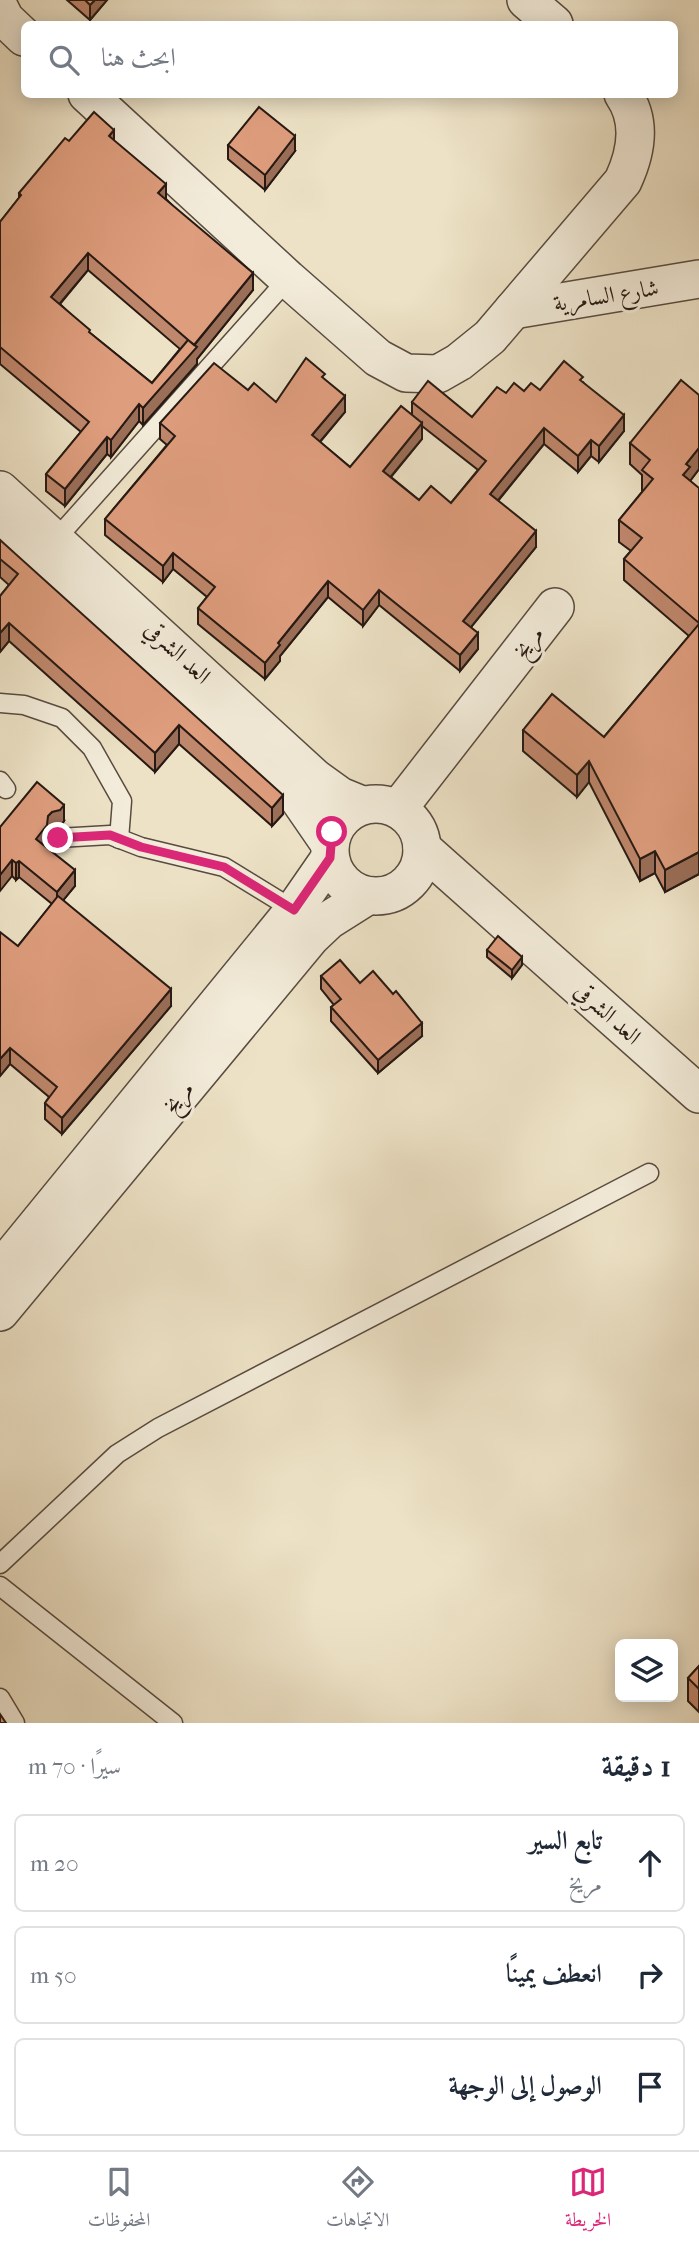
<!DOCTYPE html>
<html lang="ar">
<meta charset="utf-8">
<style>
:root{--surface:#fff;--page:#f6f6f7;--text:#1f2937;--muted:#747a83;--line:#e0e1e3;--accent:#db2777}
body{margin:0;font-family:"IM FELL French Canon",Amiri,serif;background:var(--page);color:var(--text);direction:rtl}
.controls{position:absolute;right:21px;bottom:21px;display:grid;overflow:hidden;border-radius:10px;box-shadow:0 4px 18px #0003}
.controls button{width:63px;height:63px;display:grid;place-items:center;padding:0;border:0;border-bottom:2px solid var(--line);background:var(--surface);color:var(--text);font:35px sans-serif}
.stop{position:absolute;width:21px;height:21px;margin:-16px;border:5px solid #db2777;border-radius:50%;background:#fff}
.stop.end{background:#db2777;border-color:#fff;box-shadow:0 2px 7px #0008}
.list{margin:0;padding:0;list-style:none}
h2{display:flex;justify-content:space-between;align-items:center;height:91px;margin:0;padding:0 28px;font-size:30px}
h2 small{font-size:23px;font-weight:400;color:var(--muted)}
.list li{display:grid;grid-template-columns:46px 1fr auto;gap:21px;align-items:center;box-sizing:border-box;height:98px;margin:0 14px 14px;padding:0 14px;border:2px solid var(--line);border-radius:10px}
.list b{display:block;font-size:26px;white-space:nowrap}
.list p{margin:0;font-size:23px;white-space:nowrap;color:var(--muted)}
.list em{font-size:23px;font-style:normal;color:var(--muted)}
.icon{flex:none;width:38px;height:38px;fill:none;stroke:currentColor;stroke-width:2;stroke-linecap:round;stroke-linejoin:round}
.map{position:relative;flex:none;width:699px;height:1723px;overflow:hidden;direction:ltr}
.search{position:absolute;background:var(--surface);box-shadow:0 4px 18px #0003;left:21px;right:21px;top:21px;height:77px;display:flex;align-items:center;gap:18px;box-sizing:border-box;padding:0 24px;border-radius:10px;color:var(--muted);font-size:26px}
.sheet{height:427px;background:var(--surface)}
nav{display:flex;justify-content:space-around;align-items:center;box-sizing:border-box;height:98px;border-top:2px solid var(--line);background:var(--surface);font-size:19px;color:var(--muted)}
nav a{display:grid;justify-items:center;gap:4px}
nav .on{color:var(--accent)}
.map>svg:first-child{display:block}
</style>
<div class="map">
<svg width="699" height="1723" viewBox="0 0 699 1723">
<rect width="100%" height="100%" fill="#ede2c6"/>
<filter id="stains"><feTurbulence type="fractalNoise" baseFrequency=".00286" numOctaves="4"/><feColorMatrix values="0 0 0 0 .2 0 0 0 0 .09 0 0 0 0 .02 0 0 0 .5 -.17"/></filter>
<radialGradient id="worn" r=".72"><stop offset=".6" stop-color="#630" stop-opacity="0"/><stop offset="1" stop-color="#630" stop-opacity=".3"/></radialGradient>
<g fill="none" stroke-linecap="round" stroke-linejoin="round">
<defs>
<g id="lane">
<path d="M 56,539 L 288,279"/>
<path d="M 0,703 L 24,705 L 62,718 L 92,748 L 122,801 L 119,839"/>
<path d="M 0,781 L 6,789"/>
<path d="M 58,838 L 110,835 L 141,847 L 224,867 L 294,910"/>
<path d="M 0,1564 L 117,1454 L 158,1428 L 649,1173"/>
<path d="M 0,1586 L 173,1723"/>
<path d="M 0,1698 L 15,1723"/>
</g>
<g id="street">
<path d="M 526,0 L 554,24"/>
<path d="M 0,9 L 5,19 L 24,37"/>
<path d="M 87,94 L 288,279 L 378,358 L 406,373 L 438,374 L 459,362 L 490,337 L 623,181 C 636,153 642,121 623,94"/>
<path d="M 513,310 L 699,279"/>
<path d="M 0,490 L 315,778 L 340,796 L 362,805"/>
<path d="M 0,530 L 298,798 L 329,843"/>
<circle cx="376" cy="850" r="46"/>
<path d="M 398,809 L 555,607"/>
<path d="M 422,848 L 699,1094"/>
<path d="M 0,1270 L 294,910 L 330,858"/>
<path d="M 0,1312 L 311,937 L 329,920 L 367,896"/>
</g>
</defs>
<use href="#lane" stroke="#584b40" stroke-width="21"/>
<use href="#street" stroke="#584b40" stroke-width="40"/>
<use href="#lane" stroke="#f3ecda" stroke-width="18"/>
<use href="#street" stroke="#f3ecda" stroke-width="37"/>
</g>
<g fill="#bf876c" stroke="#271913" stroke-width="2" fill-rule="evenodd">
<path d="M 67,0 L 107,0 L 90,20 Z"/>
<path d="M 69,141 L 114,141 L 166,199 L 253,290 L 197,359 L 197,364 L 143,425 L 139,421 L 111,457 L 107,454 L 65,506 L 46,491 L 46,474 L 81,432 L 0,364 L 0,222 L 19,198 L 19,193 ZM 88,270 L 180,349 L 152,383 L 90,333 L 60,304 Z"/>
<path d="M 228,145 L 295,151 L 265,190 L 228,159 Z"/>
<path d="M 325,380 L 345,412 L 320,442 L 350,467 L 412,414 L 412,402 L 472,417 L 506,393 L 540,390 L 583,382 L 624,431 L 599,462 L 591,456 L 578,472 L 544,444 L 498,501 L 536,547 L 471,627 L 478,649 L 460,671 L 379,605 L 363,626 L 328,597 L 280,656 L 280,661 L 265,679 L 198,624 L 198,608 L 207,597 L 173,569 L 163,582 L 105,535 L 105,519 L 167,445 L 160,439 L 160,423 L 248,390 L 276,402 ZM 422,426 L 478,470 L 451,503 L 419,500 L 391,477 L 422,439 Z"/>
<path d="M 630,443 L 699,469 L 690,481 L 699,489 L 699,874 L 665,892 L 655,873 L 640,881 L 589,782 L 577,797 L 523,751 L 523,730 L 604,737 L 689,636 L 624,580 L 624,559 L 631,551 L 619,542 L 619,520 L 642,492 L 642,475 L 630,464 Z"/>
<path d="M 0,540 L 283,814 L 272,826 L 179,744 L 155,772 L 9,641 L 0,652 L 0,596 L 9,585 L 0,577 Z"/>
<path d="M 64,821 L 60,827 L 52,828 L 48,832 L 47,841 L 45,845 L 75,886 L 63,900 L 171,1006 L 62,1134 L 45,1119 L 45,1103 L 49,1097 L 10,1064 L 0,1076 L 18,946 L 52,904 L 19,877 L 16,880 L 12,876 L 0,827 Z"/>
<path d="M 487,950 L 522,965 L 512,978 L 487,957 Z"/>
<path d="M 321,976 L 360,983 L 422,1036 L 378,1073 L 331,1021 L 331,1007 L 334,1005 L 321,989 Z"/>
<path d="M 699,1666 L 699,1712 L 688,1701 L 688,1678 Z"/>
</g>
<g fill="#9b6e58" stroke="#271913" stroke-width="2">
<path d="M 95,0 L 107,0 L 90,20 L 90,5 Z"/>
<path d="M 114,130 L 114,148 L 109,136 Z"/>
<path d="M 295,136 L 295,151 L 265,190 L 265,175 Z"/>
<path d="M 166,184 L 166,201 L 158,193 Z"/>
<path d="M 88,253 L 88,270 L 51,314 L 51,297 Z"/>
<path d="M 253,273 L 253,290 L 197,359 L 197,364 L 143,425 L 143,408 Z"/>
<path d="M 345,396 L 345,412 L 312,451 L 312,435 Z"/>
<path d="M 139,404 L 139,421 L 111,457 L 111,440 Z"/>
<path d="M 624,415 L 624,431 L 599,462 L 599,446 Z"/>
<path d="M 422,423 L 422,439 L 383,486 L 383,471 Z"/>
<path d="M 544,428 L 544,444 L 490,510 L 490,494 Z"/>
<path d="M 107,437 L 107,454 L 65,506 L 65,489 Z"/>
<path d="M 591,440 L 591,456 L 578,472 L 578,456 Z"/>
<path d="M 699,448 L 699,469 L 690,481 L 683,475 L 686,464 Z"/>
<path d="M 536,531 L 536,547 L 463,637 L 463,621 Z"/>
<path d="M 173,553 L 173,569 L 163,582 L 163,566 Z"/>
<path d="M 328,581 L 328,597 L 280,656 L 280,661 L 265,679 L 265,663 L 278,643 Z"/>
<path d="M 379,590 L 379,605 L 363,626 L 363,610 Z"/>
<path d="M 9,623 L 9,641 L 0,652 L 0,633 Z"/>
<path d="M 478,633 L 478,649 L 460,671 L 460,655 Z"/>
<path d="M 179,725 L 179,744 L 155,772 L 155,753 Z"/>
<path d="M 589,761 L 589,782 L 577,797 L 577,775 Z"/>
<path d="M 283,795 L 283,814 L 272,826 L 272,808 Z"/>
<path d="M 64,805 L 64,821 L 60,827 L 52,828 L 48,832 L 47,841 L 36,855 L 36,839 L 48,816 L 52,812 Z"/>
<path d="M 655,851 L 655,873 L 640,881 L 640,859 Z"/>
<path d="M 699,852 L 699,874 L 665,892 L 665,870 Z"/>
<path d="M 12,860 L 12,876 L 0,891 L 0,875 Z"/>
<path d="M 19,861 L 19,877 L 16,880 L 16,863 Z"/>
<path d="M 75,870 L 75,886 L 57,908 L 57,892 Z"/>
<path d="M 522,957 L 522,965 L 512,978 L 512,970 Z"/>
<path d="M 171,989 L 171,1006 L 62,1134 L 62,1118 Z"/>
<path d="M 422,1023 L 422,1036 L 378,1073 L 378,1060 Z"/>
<path d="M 10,1048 L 10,1064 L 0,1076 L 0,1059 Z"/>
</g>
<g fill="#de9d7d" stroke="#271913" stroke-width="2">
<path d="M 85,0 L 95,0 L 90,5 Z"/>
<path d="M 259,107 L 295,136 L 265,175 L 228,145 Z"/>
<path d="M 94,112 L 114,130 L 109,136 L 166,184 L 158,193 L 253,273 L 194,345 L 88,253 L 51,297 L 90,330 L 89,332 L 152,383 L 188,340 L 197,347 L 143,408 L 139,404 L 111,440 L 107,437 L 65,489 L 46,474 L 89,422 L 0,347 L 0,222 L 21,195 L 19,193 L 65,138 L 69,141 Z"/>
<path d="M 306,358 L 325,374 L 322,377 L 345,396 L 312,435 L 350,467 L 401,406 L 422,423 L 383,471 L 419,500 L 431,486 L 451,503 L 486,461 L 412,402 L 428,381 L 472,417 L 497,387 L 506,393 L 514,383 L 524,391 L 531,383 L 540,390 L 564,361 L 583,377 L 580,380 L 624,415 L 599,446 L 591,440 L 578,456 L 544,428 L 490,494 L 536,531 L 463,621 L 478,633 L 460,655 L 379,590 L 363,610 L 328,581 L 278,643 L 280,645 L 265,663 L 198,608 L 215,587 L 173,553 L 163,566 L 105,519 L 175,436 L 160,423 L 214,363 L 248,390 L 254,383 L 276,402 Z"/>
<path d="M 681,380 L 699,395 L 699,448 L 686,464 L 690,467 L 683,475 L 699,488 L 699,623 L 624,559 L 642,538 L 619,520 L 653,479 L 642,470 L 650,460 L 630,443 Z"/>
<path d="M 0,540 L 283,795 L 272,808 L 179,725 L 155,753 L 9,623 L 0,633 L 0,596 L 18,574 L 0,559 Z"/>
<path d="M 699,624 L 699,852 L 665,870 L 655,851 L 640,859 L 589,761 L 577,775 L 523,730 L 552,694 L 604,737 Z"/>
<path d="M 37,782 L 64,805 L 60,810 L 52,812 L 48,816 L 47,825 L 36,839 L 75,870 L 57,892 L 19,861 L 16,863 L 12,860 L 0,875 L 0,827 Z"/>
<path d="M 58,896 L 171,989 L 62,1118 L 45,1103 L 57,1087 L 10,1048 L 0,1059 L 0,932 L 18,946 Z"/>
<path d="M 498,936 L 522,957 L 512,970 L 487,950 Z"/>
<path d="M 340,960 L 360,983 L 373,971 L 393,994 L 396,991 L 422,1023 L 378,1060 L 331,1007 L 341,999 L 321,976 Z"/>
<path d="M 699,1666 L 699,1689 L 688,1678 Z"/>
<path d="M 0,1714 L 6,1723 L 0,1723 Z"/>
</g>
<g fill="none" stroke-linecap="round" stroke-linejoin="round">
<path stroke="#db2777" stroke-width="9" d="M 58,838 L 110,835 L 141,847 L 224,867 L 294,910 L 330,858 L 332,832"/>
</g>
<g text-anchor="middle" stroke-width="6" stroke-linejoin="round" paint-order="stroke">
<g font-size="23" fill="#271913" stroke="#f3ecda">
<text transform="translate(606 295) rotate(-9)" y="8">شارع السامرية</text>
<text transform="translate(528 642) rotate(-52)" y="8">مريخ</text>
<text transform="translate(178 652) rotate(43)" y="8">العد الشرقي</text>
<text transform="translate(608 1013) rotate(42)" y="8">العد الشرقي</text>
<text transform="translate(178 1097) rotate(-50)" y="8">مريخ</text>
</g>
</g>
<rect width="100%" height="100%" filter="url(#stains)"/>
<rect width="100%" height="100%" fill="url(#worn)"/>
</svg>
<div class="controls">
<button><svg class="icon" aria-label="layers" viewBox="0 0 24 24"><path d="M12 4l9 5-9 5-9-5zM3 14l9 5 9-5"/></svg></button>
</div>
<div class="stop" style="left:332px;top:832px"></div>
<div class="stop end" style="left:58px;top:838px"></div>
<div class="search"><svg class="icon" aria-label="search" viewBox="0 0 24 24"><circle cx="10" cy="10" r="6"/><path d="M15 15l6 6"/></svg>ابحث هنا</div>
</div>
<section class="sheet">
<h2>1 دقيقة<small>سيرًا · 70 m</small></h2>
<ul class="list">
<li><svg class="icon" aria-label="ahead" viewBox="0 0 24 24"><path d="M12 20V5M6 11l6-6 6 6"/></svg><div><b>تابع السير</b><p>مريخ</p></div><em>20 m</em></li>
<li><svg class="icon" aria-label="right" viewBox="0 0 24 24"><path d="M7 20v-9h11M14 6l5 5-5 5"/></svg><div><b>انعطف يمينًا</b></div><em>50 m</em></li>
<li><svg class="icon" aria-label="arrive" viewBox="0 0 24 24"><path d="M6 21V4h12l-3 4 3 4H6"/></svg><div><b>الوصول إلى الوجهة</b></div></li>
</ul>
</section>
<nav>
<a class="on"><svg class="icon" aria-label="map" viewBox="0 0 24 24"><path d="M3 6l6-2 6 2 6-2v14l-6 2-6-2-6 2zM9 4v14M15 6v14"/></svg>الخريطة</a>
<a><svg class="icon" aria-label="directions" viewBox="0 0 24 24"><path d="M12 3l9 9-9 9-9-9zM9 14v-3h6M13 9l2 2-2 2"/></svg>الاتجاهات</a>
<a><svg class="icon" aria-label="saved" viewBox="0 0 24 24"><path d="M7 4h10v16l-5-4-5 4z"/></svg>المحفوظات</a>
</nav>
